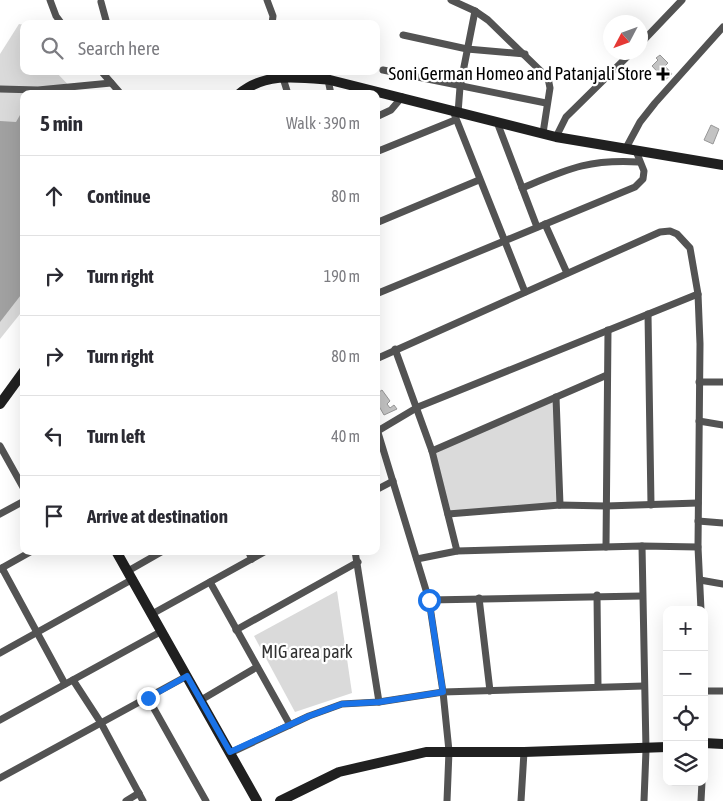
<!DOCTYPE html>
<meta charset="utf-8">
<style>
:root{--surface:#fff;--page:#f7f7f7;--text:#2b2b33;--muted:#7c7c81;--line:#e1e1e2}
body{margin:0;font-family:"Asap Condensed",sans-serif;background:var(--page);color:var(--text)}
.controls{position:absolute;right:15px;bottom:15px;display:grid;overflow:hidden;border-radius:10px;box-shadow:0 5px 20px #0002}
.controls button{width:45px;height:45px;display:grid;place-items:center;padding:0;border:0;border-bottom:1px solid var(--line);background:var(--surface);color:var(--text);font:25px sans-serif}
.compass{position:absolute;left:603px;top:15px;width:45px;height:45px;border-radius:50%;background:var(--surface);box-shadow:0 5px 20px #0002;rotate:229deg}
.stop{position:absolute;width:15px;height:15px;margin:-11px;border:4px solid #1a73e8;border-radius:50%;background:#fff}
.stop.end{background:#1a73e8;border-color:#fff;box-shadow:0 1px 5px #0008}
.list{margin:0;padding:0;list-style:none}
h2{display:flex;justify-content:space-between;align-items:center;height:65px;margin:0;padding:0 20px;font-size:21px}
h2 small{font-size:16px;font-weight:400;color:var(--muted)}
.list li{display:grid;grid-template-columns:32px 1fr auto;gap:15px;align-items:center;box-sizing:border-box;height:80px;padding:0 20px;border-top:1px solid var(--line)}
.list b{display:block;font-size:19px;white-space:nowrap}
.list em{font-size:16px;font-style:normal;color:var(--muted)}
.icon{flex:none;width:28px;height:28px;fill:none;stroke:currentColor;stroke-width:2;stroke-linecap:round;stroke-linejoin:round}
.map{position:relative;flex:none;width:723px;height:801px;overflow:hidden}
.search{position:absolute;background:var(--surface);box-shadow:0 5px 20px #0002;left:20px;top:20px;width:360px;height:55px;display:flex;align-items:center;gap:12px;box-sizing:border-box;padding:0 18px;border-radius:10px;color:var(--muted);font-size:19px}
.panel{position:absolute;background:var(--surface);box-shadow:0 5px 20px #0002;left:20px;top:90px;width:360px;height:465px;border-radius:10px}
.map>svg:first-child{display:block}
</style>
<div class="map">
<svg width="723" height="801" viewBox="0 0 723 801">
<rect width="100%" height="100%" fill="#fff"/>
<g fill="#dadada">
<path d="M 19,24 L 24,25 L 24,71 L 55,71 L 77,94 L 24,94 L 24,309 L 0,339 L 0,54 Z"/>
<path d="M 556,397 L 560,505 L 448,514 L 432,451 Z"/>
<path d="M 337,591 L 352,693 L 295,712 L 254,636 Z"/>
</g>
<path fill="#a1a1a1" d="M 24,108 L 24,291 L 0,322 L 0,121 L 16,122 Z"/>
<g fill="#c3c3c3" stroke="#979797">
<path d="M 660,55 L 668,63 L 665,66 L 672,74 L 665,80 L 652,66 L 658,60 L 656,58 Z"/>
<path d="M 711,125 L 719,129 L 713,144 L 704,140 Z"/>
<path d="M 382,390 L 390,401 L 387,404 L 390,408 L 394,405 L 397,409 L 384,415 L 376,401 L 376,394 Z"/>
</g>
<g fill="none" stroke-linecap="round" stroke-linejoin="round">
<g stroke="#535353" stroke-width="7">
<path d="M 50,0 L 56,16 L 62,24"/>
<path d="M 267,0 L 273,16 L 272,24"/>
<path d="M 451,0 L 475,11 L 488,20 L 548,78 L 550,88 L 543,133"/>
<path d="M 101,2 L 107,24"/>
<path d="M 403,35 L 467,49 L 525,54"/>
<path d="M 640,44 L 682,0"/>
<path d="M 383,70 L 546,103"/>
<path d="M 101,71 L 121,94"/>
<path d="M 283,78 L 288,94"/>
<path d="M 328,80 L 331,94"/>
<path d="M 0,89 L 38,90 L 111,83"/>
<path d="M 453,111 L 525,292"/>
<path d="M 458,113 L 460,87 L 475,11"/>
<path d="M 376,117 L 391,110 L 402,97"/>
<path d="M 497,122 L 537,227"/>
<path d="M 556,137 L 566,117 L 632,52"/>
<path d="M 626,148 L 640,122 L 655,103 L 723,27"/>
<path d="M 376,152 L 455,120"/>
<path d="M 522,188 C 568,169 588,159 639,162"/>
<path d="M 376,223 L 479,180"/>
<path d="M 545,224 L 567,273"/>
<path d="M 376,294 L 635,187 L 643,179 L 644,171 L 636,151"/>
<path d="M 648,314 L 651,505"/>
<path d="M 395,349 L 432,451 L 457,551 L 642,546 L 698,547"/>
<path d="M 376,359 L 660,232 L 670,231 L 677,234 L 690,248 L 698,294 L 700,344 L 698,547 L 701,610"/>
<path d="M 699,382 L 723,382"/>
<path d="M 556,397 L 560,505"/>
<path d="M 699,421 L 723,425"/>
<path d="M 376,426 L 429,600 L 443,692 L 449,751 L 447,801"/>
<path d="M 376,432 L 418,407 L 698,294"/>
<path d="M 0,446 L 24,489"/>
<path d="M 432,451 L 607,375"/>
<path d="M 376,490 L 393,481"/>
<path d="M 0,514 L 24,501"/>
<path d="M 448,514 L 560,505 L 606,506 L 698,503"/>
<path d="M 698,521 L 723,523"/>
<path d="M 642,546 L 646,750 L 644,801"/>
<path d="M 606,547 L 608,330"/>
<path d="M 248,551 L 252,559"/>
<path d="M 355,551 L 379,702"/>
<path d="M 417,559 L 457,551"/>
<path d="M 2,568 L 65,684"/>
<path d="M 0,569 L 32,551"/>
<path d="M 128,571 L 163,551"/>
<path d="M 700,580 L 723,584"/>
<path d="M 210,582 L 290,725"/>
<path d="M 597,595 L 598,686"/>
<path d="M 479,598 L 490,691"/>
<path d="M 429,600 L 642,596"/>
<path d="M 152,614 L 266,551"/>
<path d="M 236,630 L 358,562"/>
<path d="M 0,653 L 133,579"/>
<path d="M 73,680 L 101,723 L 143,801"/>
<path d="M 704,691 L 723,691"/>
<path d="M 148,698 L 206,801"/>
<path d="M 201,700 L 257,667"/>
<path d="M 0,720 L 162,631"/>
<path d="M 704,727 L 704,750"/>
<path d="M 230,753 L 309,716 L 342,704 L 379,702 L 443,692 L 644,686"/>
<path d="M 0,778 L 187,676"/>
<path d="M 126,801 L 139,793"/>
<path d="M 521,801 L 524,752"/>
<path d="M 701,801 L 702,782"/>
</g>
<g stroke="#202020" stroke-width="10">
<path d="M 239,94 C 265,72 298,77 330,80 L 556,137 L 723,165"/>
<path d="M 0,404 L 24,371"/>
<path d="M 116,551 L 257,801"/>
<path d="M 704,743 L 723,744"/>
<path d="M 280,801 L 339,772 L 426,752 L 524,752 L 667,747"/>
</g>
</g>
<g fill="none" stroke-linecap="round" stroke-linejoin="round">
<path stroke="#1a73e8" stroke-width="6" d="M 148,698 L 187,676 L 230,752 L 309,716 L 342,704 L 379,702 L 443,692 L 429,600"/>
</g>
<path fill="#000" stroke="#fff" stroke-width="2" d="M660.5 66.5h5v5h5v5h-5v5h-5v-5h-5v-5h5z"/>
<g text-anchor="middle" stroke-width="4.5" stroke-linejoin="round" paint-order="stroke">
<g font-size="18" fill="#000" stroke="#fff" text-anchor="end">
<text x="652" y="80">Soni German Homeo and Patanjali Store</text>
</g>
<g font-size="18" fill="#313131" stroke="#fff">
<text x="307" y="658">MIG area park</text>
</g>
</g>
</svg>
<div class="controls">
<button>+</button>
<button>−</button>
<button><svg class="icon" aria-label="locate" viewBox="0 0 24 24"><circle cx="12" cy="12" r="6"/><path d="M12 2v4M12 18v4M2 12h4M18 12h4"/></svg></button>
<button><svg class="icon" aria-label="layers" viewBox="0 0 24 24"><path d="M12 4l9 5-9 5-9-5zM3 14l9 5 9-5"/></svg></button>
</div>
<svg class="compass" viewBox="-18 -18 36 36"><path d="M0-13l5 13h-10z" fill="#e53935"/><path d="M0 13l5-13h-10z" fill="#7c7c81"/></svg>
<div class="stop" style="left:429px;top:600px"></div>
<div class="stop end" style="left:148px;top:698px"></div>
<div class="search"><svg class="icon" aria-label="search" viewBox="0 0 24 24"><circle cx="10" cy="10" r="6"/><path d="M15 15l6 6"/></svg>Search here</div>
<section class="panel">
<h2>5 min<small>Walk · 390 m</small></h2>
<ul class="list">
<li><svg class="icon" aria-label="ahead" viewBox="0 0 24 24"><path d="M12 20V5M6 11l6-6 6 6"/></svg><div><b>Continue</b></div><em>80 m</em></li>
<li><svg class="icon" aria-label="right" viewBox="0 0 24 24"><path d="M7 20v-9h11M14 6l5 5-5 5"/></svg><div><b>Turn right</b></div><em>190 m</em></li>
<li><svg class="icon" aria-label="right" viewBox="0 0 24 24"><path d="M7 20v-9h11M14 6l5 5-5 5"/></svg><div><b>Turn right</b></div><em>80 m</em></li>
<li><svg class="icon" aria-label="left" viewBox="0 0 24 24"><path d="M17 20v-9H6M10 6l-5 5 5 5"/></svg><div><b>Turn left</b></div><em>40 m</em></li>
<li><svg class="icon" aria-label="arrive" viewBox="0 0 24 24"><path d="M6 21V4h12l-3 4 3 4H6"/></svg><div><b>Arrive at destination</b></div></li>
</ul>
</section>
</div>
